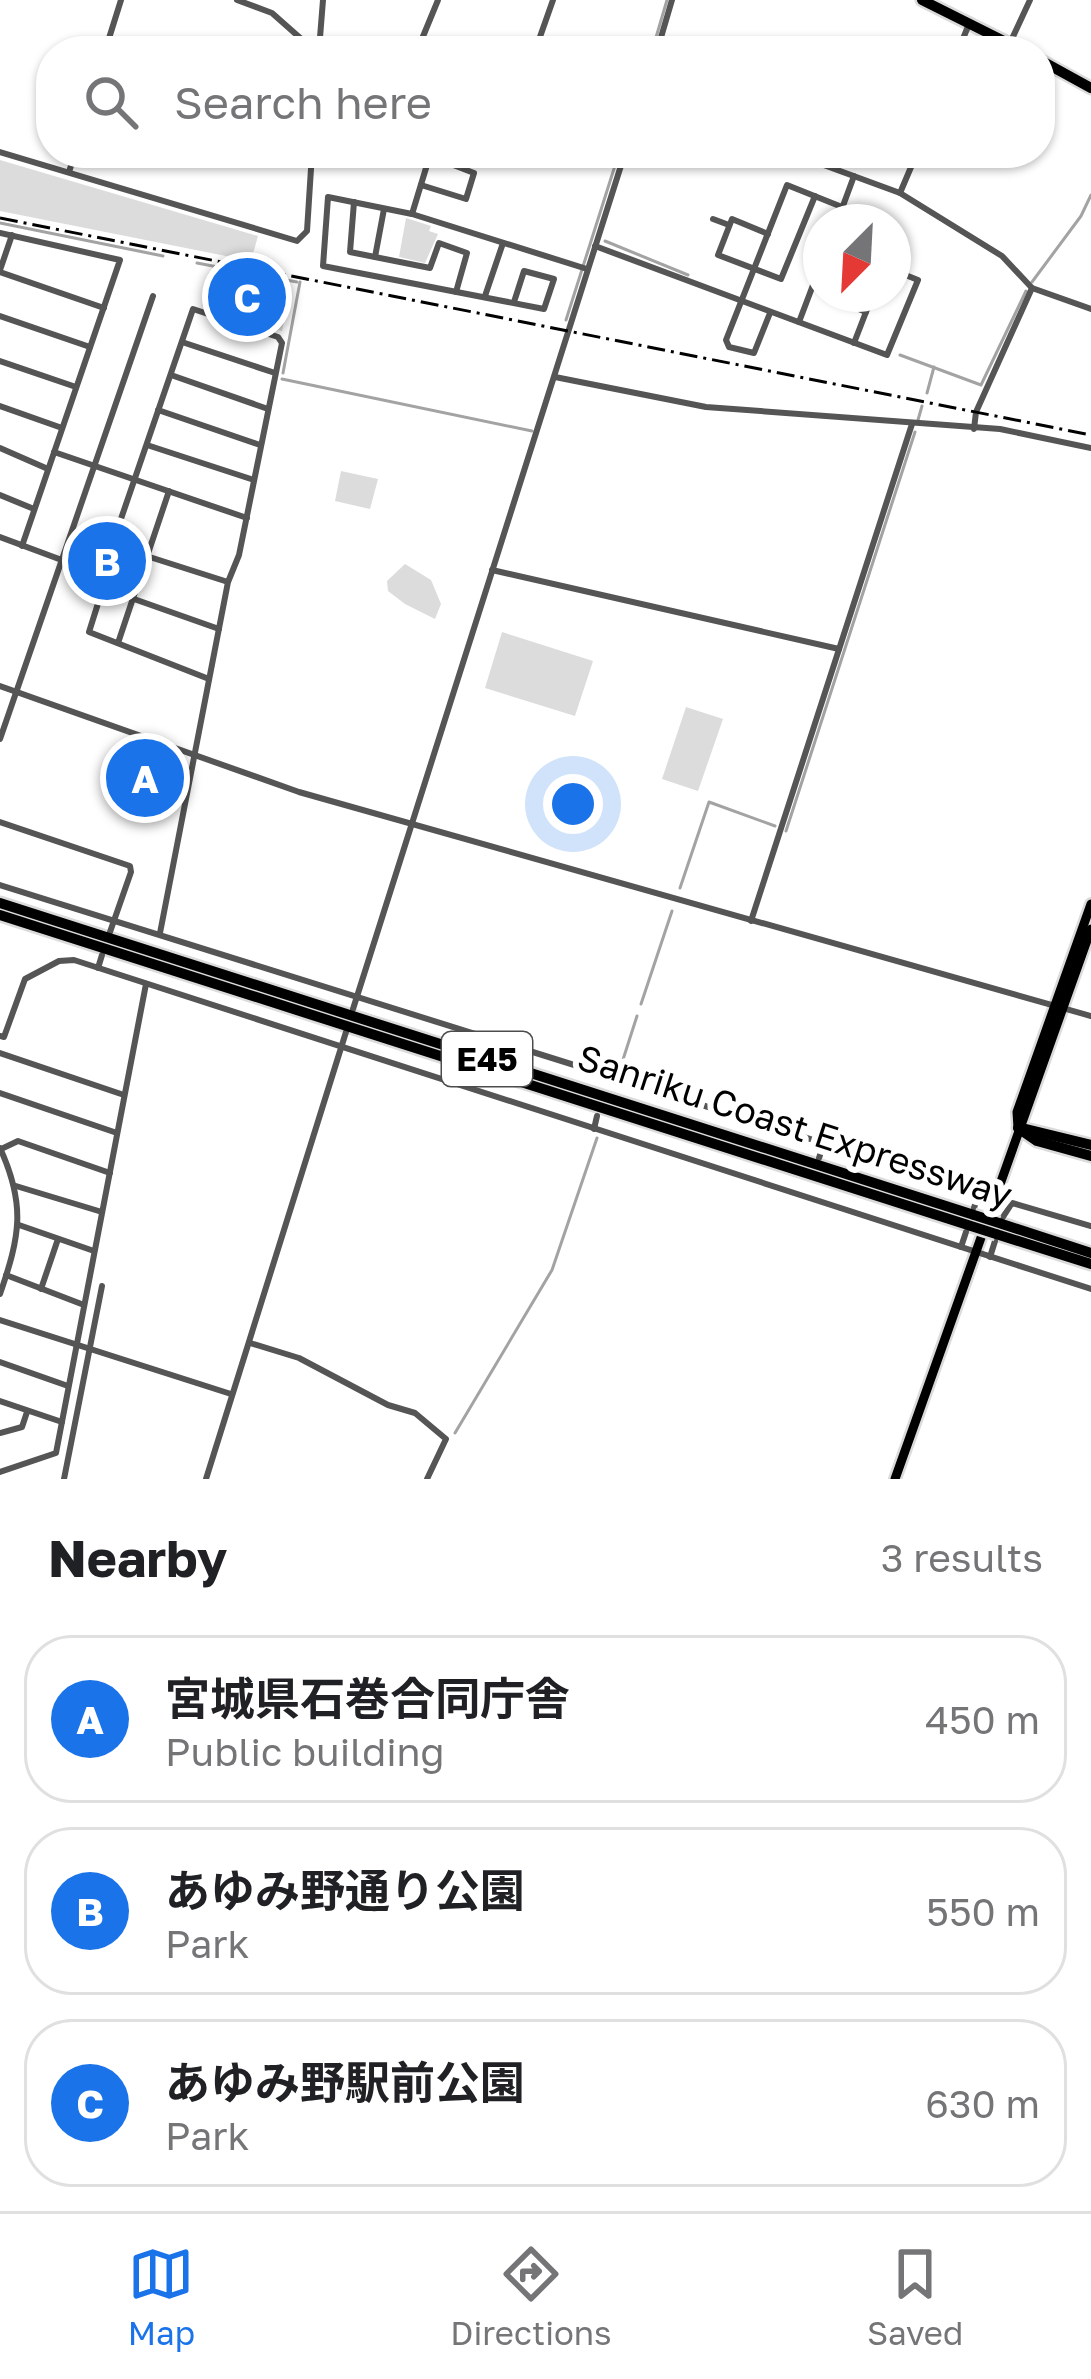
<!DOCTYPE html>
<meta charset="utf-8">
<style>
:root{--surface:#fff;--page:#f2f2f2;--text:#202124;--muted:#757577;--line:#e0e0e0;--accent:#1a73e8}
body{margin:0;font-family:"Golos Text","Noto Sans JP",sans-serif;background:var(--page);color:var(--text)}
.compass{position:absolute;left:803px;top:204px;width:108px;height:108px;border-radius:50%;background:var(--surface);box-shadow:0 3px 9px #0004;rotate:204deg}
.you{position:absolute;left:573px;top:804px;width:42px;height:42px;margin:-30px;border:9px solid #fff;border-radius:50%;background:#1a73e8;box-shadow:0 0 0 18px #1a73e833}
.badge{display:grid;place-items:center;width:78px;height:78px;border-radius:50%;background:var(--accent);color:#fff;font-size:39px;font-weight:700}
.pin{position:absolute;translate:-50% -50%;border:6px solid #fff;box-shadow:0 3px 12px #0006}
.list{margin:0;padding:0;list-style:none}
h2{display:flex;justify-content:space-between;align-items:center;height:156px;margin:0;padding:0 48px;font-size:51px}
h2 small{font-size:39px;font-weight:400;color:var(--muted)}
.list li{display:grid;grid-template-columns:78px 1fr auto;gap:36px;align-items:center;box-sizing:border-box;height:168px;margin:0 24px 24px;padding:0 24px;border:3px solid var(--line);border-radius:48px}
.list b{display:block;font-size:45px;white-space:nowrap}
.list p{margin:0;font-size:39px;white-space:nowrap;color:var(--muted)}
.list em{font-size:39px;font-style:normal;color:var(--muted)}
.icon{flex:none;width:66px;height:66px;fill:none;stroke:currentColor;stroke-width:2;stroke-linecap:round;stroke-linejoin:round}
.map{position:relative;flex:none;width:1091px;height:1479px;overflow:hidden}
.search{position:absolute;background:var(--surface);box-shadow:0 3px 9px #0004;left:36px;right:36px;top:36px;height:132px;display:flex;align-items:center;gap:30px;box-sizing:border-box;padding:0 42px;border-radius:48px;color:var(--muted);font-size:45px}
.sheet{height:732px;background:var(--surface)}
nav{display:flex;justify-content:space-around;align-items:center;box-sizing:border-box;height:168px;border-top:3px solid var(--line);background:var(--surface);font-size:33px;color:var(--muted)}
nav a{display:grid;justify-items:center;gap:6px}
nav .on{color:var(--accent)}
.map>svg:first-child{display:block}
</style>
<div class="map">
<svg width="1091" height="1479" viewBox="0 0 1091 1479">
<rect width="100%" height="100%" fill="#fff"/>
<g fill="#dcdcdc">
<path d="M 0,160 L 258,236 L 251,261 L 0,211 Z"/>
<path d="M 406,218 L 431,226 L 429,231 L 438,234 L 425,263 L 399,257 Z"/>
<path d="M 209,272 L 291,288 L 282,331 L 202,306 Z"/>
<path d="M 341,471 L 378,479 L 370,509 L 335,501 Z"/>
<path d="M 78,537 L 141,558 L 136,581 L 132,584 L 72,563 Z"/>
<path d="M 405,564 L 431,580 L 441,604 L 435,619 L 405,604 L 388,591 L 387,581 Z"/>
<path d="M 502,632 L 593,661 L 575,716 L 485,688 Z"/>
<path d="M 686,707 L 723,719 L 698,791 L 662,779 Z"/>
</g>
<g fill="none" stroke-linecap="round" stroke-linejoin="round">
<g stroke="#a3a3a3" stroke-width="3">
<path d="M 652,51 L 667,0"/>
<path d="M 0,223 L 163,256"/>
<path d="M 605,241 L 688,275"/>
<path d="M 197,263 L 297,282"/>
<path d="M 1032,282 L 1081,216 L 1091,195"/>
<path d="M 566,320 L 619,153"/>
<path d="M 900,355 L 981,385 L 1026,291"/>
<path d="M 283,373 L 300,282"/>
<path d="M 282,379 L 532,431"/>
<path d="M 927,393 L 934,367"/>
<path d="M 918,420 L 922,406"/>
<path d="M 786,831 L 915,432"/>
<path d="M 680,888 L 709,802 L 775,826"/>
<path d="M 641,1004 L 672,911"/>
<path d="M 619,1072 L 637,1016"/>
<path d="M 455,1433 L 552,1270 L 597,1138"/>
</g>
<defs>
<g id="major">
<path d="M 1018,1128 L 1017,1112 L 1091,904"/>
<path d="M 895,1479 L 1091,929"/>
</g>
<g id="highway">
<path d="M 922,0 L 1024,51"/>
<path d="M 1040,60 L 1091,88"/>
<path d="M 0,903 L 974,1215"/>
<path d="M 0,915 L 971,1226"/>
<path d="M 1018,1128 L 1037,1141 L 1091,1156"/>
<path d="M 1022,1128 L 1091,1145"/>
<path d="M 999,1223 L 1091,1253"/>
<path d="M 996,1234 L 1091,1264"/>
</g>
</defs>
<use href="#major" stroke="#dbdbdb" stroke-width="14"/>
<use href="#highway" stroke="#dbdbdb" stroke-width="15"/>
<g stroke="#555" stroke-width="6">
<path d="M 237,0 L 272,13 L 307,44 L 333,51"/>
<path d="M 1010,43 L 1030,0"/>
<path d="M 319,50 L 323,0"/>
<path d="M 105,51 L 121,0"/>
<path d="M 417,51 L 438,0"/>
<path d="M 535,51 L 553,0"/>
<path d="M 657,51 L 672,0"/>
<path d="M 958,51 L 969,24"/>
<path d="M 0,152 L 297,241 L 307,231 L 312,153"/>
<path d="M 791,153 L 900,193 L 1002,256 L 1032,288 L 1091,309"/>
<path d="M 69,172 L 75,153"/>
<path d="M 421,185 L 466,199 L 474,173 L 430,156"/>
<path d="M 900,193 L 917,153"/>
<path d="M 354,202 L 350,252 L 430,268 L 439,243 L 467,253 L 456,292"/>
<path d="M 412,214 L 430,155"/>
<path d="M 713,219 L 729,225"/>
<path d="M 837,222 L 854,176"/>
<path d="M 0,233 L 120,260 L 22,546"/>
<path d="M 768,234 L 732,219 L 718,255 L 781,279 L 815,196"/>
<path d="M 595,246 L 887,355 L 918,280 L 893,270"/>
<path d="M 375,257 L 384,209"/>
<path d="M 0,270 L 12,235"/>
<path d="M 0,272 L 104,308"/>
<path d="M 842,294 L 839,301 L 866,312"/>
<path d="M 485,296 L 503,243"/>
<path d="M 514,302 L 524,271 L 554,279 L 544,309 L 323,266 L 328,197 L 412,214 L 587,269"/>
<path d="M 770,313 L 754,353 L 729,347 L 726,340 L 787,185 L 872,219 L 871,222"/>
<path d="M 0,316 L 90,347"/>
<path d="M 799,322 L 821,264"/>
<path d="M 182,342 L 275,373"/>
<path d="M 854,343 L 873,294"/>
<path d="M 0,361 L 76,387"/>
<path d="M 171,375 L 268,409"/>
<path d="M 555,377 L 706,407 L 1000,429 L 1091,448"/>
<path d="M 0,406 L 62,428"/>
<path d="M 158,410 L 260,445"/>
<path d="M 974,429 L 976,412 L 1032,288"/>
<path d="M 147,445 L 254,480"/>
<path d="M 0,448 L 48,469"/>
<path d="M 54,452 L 247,518"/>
<path d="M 0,495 L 34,509"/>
<path d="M 0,537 L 137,588"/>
<path d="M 492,570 L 839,649"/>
<path d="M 106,578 L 89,632 L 209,679"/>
<path d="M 134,599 L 219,629"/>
<path d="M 118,643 L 169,491"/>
<path d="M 0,686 L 299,792 L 1091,1016"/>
<path d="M 0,739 L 153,296"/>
<path d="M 0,822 L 130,866 L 131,872 L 110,932"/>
<path d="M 0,885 L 973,1190 L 978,1195 L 974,1208"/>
<path d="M 751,921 L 912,424"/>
<path d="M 160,933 L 228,582 L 239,555 L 282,343 L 278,337 L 193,309 L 112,545 L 228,582"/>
<path d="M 98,968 L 102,955"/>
<path d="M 353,1009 L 625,153"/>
<path d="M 0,1036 L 4,1037 L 25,979 L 59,961 L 74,960 L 1091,1289"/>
<path d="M 0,1053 L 124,1095"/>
<path d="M 0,1093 L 117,1133"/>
<path d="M 594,1129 L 597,1116"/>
<path d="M 0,1148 C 26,1205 20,1236 0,1294"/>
<path d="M 1,1149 L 18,1141 L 110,1173"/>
<path d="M 819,1158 L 824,1143"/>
<path d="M 16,1186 L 102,1212"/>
<path d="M 1003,1217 L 1012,1203 L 1091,1226"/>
<path d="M 19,1225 L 94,1251"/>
<path d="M 961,1247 L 966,1232"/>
<path d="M 990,1257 L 995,1241"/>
<path d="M 6,1275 L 84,1305"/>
<path d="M 41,1289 L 58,1239"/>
<path d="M 0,1320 L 231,1394"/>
<path d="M 250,1343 L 299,1358 L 388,1405 L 415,1413 L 446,1439 L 427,1479"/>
<path d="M 0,1362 L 68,1386"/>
<path d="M 0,1401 L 62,1422"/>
<path d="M 0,1433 L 22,1427 L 27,1412"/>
<path d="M 0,1472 L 56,1453 L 146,984"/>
<path d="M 64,1479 L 102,1286"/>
<path d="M 206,1479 L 346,1032"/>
</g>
<use href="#major" stroke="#000" stroke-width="9"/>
<use href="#highway" stroke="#000" stroke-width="10"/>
<path stroke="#000" stroke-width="3" stroke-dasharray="18 6 3 6" stroke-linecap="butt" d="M 0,218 L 1091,435"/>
<defs>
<g id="highway-bridge">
<path d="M 974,1215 L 999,1223"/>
<path d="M 971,1226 L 996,1234"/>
</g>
</defs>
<use href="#highway-bridge" stroke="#dbdbdb" stroke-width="15" stroke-linecap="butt"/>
<use href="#highway-bridge" stroke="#000" stroke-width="10"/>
</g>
<g text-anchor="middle" stroke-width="12" stroke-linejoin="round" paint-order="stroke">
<rect fill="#fff" stroke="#4c4c4c" stroke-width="3" x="442" y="1032" width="90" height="54" rx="9"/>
<g font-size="33" font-weight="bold" fill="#000">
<text x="487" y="1071">E45</text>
</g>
<g font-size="36" fill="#000" stroke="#fff">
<text transform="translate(795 1126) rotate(18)" y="13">Sanriku Coast Expressway</text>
</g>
</g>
</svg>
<svg class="compass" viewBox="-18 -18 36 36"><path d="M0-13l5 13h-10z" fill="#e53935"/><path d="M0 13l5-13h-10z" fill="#757577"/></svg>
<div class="you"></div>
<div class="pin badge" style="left:145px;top:778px">A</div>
<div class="pin badge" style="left:107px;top:561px">B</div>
<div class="pin badge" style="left:247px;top:297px">C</div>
<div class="search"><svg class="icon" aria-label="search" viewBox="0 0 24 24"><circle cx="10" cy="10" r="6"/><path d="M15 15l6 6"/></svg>Search here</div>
</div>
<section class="sheet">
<h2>Nearby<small>3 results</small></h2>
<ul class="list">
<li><span class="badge">A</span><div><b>宮城県石巻合同庁舎</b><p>Public building</p></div><em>450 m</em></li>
<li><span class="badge">B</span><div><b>あゆみ野通り公園</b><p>Park</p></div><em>550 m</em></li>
<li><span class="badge">C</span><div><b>あゆみ野駅前公園</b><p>Park</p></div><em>630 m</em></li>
</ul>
</section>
<nav>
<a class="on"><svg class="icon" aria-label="map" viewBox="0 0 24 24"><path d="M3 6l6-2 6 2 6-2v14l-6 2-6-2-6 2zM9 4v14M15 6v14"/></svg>Map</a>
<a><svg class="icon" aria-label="directions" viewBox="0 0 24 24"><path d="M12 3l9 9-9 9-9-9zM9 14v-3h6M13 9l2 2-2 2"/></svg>Directions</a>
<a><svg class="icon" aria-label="saved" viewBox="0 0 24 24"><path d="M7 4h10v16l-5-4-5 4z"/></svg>Saved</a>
</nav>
